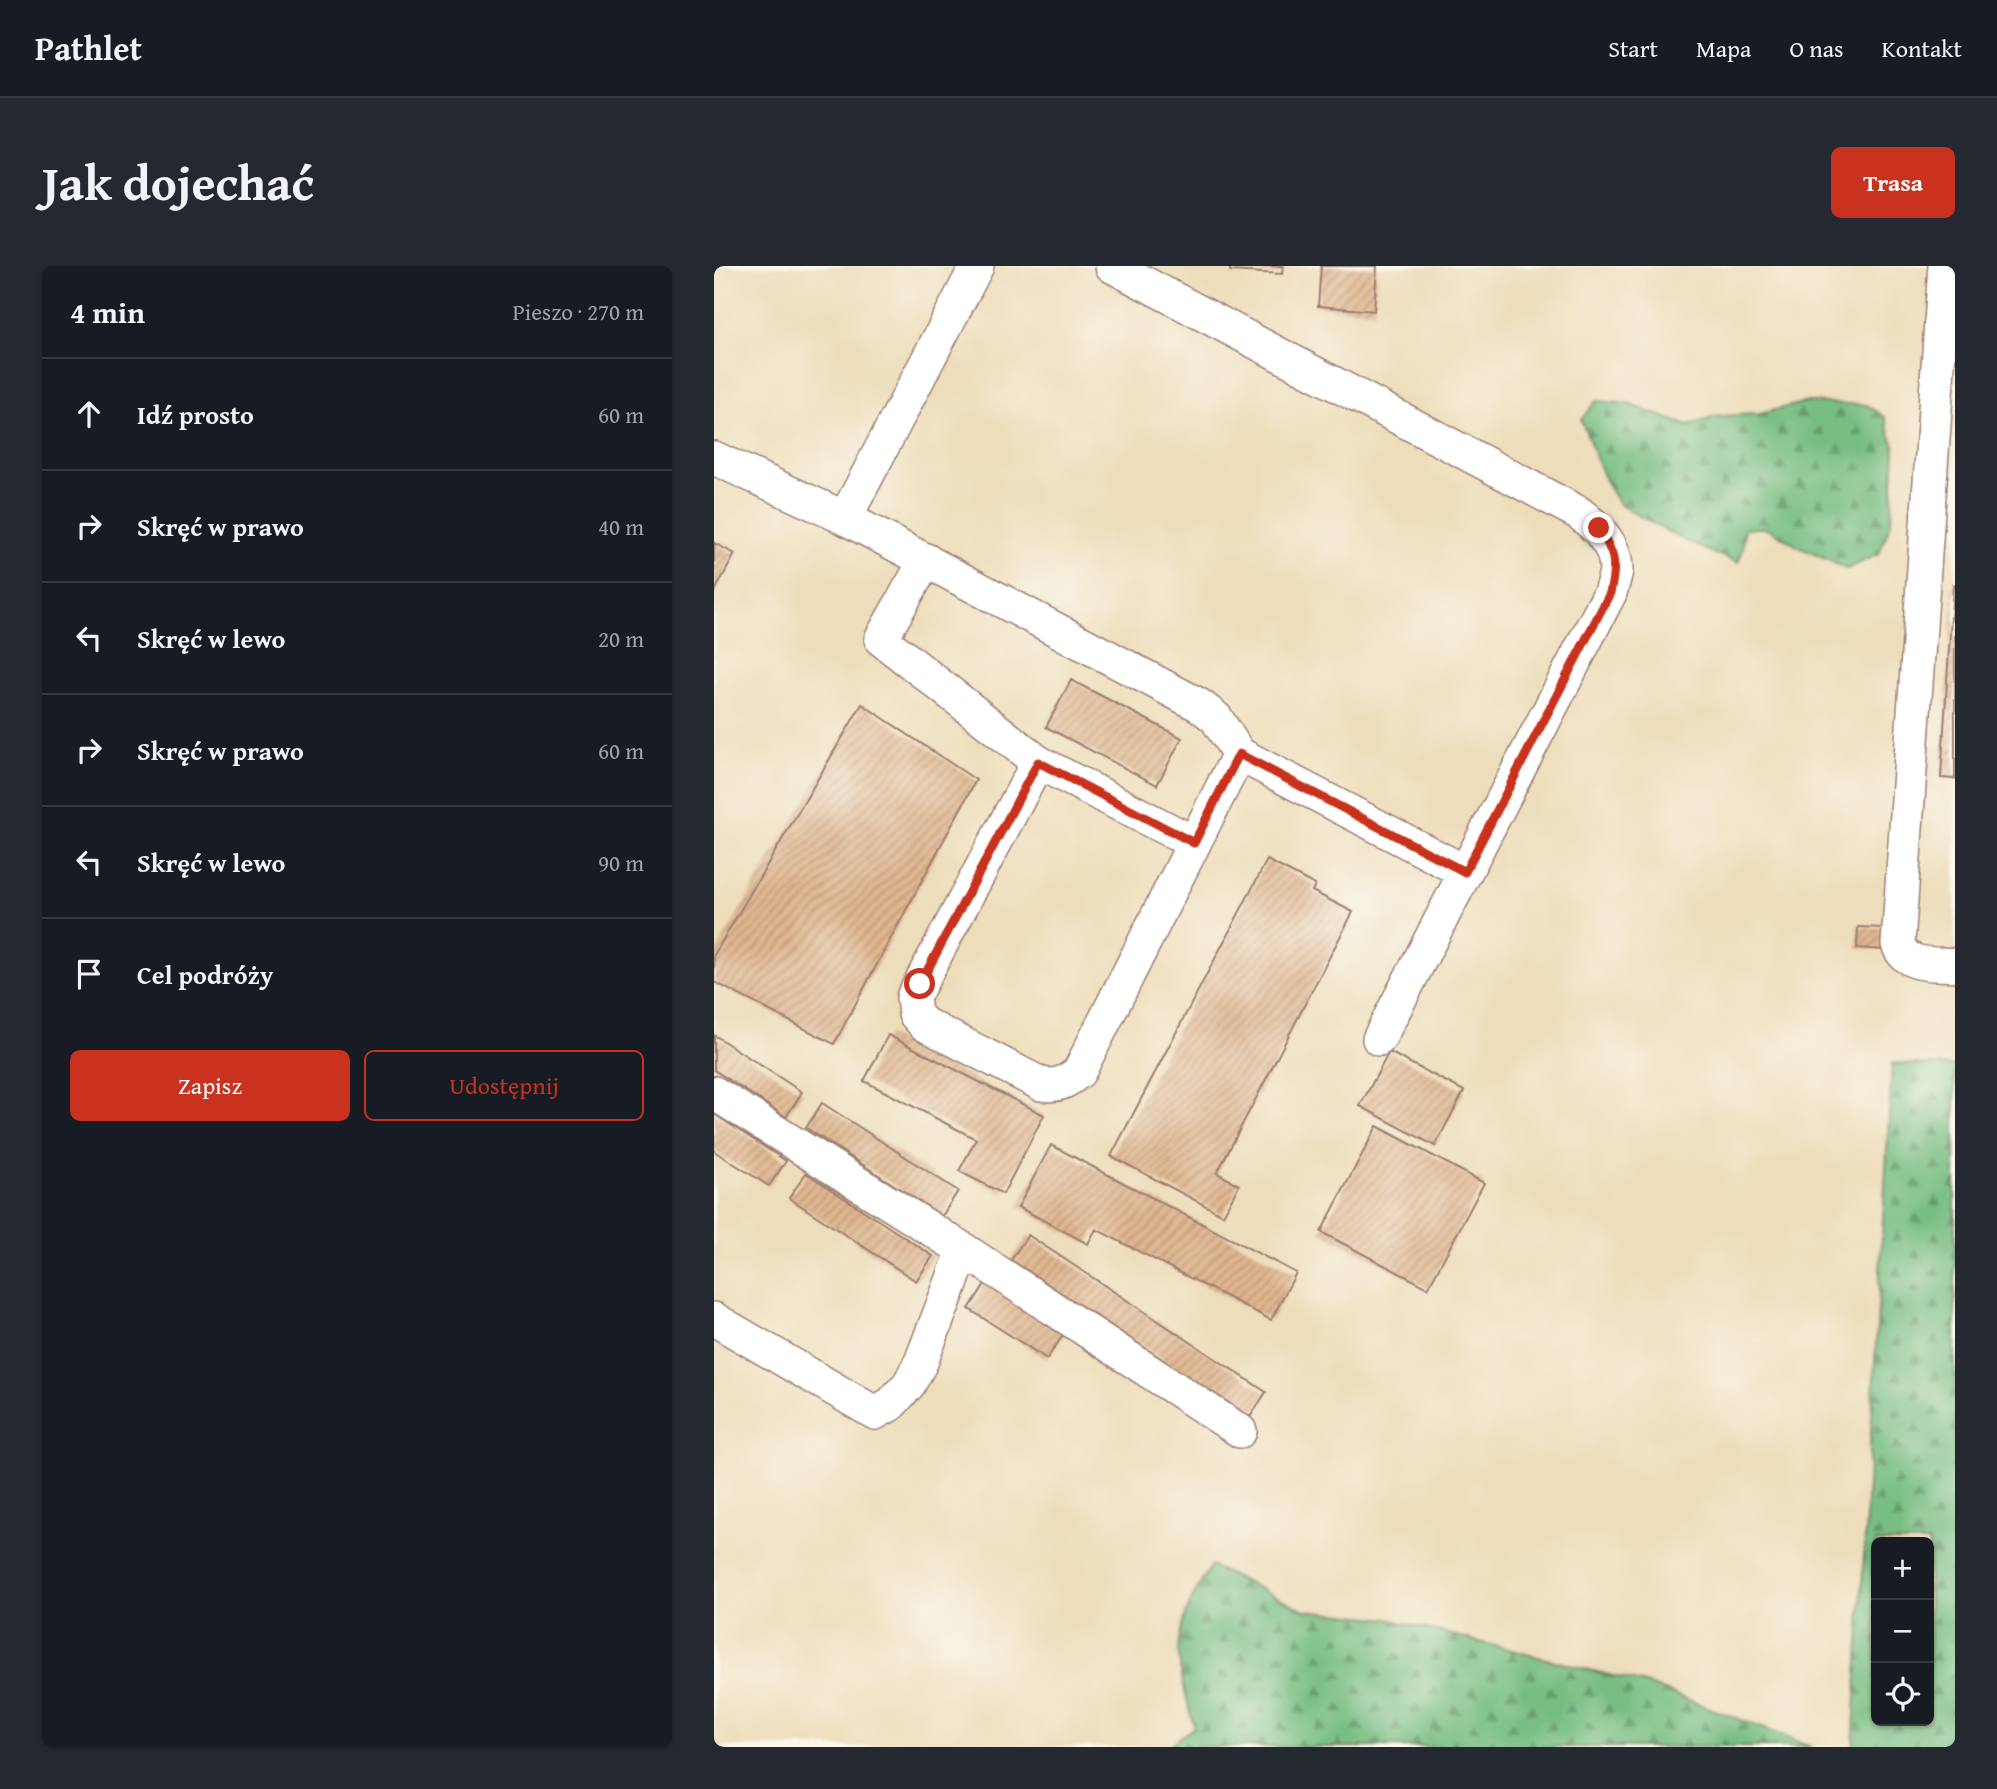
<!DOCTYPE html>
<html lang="pl">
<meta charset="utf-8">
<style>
:root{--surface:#171b24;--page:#242831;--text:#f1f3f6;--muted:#9ea1a6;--line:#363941;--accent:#c8321e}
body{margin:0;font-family:"Gentium Book Plus",serif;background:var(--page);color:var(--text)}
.controls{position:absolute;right:21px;bottom:21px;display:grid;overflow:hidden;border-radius:10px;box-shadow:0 2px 5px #0004}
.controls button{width:63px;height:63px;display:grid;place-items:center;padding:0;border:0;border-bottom:2px solid var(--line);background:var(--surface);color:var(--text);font:35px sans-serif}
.stop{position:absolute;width:21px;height:21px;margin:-16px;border:5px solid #c8321e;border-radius:50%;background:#fff}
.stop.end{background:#c8321e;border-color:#fff;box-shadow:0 2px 7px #0008}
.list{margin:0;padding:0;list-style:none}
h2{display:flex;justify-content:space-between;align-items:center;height:91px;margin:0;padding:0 28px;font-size:30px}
h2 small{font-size:23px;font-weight:400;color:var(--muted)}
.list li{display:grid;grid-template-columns:46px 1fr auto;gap:21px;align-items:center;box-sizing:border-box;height:112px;padding:0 28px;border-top:2px solid var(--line)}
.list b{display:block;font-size:26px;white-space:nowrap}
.list em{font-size:23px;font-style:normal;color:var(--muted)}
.actions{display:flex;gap:14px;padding:21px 28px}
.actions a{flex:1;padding:16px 0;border:2px solid var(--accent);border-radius:10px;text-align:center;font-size:24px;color:var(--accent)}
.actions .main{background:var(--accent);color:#fff}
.icon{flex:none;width:38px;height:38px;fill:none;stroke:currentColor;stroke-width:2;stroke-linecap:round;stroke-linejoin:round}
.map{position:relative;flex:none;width:1241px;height:1481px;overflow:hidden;border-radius:10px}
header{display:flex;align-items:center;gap:42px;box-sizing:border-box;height:98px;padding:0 35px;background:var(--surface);border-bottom:2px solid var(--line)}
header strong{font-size:33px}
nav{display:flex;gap:38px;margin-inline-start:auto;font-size:24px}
.intro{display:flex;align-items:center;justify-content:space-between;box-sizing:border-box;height:168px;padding:0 42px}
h1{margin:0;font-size:49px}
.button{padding:18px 32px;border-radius:10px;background:var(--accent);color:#fff;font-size:24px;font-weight:700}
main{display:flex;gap:42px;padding:0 42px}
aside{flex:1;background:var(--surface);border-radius:10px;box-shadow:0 2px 5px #0004}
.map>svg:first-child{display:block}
</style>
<header>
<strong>Pathlet</strong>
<nav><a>Start</a><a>Mapa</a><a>O nas</a><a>Kontakt</a></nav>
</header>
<div class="intro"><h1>Jak dojechać</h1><a class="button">Trasa</a></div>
<main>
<aside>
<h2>4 min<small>Pieszo · 270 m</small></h2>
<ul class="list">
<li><svg class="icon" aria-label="ahead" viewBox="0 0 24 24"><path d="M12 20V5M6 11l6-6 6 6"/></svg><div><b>Idź prosto</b></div><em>60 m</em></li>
<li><svg class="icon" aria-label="right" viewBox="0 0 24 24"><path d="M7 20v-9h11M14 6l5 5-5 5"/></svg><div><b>Skręć w prawo</b></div><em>40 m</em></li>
<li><svg class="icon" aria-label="left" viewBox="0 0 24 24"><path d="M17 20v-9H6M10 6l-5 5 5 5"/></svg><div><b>Skręć w lewo</b></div><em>20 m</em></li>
<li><svg class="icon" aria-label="right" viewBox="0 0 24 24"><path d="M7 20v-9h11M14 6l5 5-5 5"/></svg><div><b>Skręć w prawo</b></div><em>60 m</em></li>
<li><svg class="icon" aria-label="left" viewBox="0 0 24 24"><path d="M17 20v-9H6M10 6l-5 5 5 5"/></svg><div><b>Skręć w lewo</b></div><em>90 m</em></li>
<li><svg class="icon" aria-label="arrive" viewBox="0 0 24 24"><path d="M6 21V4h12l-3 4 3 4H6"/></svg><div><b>Cel podróży</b></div></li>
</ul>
<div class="actions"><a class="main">Zapisz</a><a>Udostępnij</a></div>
</aside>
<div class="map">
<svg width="1241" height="1481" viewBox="0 0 1241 1481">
<defs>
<pattern id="forest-firs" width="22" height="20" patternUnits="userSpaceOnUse" patternTransform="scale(1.75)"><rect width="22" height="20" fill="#78be83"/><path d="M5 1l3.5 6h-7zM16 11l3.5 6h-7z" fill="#649a6b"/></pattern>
<pattern id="building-hatch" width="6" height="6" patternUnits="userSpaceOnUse" patternTransform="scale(1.75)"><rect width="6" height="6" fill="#e0b790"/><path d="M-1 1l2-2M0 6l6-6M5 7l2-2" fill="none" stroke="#b89476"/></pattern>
</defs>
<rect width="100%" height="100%" fill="#fbf7ec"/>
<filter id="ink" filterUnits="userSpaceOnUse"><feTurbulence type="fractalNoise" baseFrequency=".0143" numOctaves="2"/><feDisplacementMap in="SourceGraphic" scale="14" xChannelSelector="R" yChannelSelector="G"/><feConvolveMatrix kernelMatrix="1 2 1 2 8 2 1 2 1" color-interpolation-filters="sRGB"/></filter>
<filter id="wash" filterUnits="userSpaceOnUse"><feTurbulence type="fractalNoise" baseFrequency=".00686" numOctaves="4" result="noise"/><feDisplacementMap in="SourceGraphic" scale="28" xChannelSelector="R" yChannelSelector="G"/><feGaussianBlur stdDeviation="1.57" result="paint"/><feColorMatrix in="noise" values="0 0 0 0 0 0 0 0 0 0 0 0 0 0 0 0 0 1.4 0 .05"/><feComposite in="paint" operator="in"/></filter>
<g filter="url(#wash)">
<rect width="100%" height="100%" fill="#edddba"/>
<g fill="url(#forest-firs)" stroke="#616e57" stroke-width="2" fill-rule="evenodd">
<path d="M 882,135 L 915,138 L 974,160 L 1004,150 L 1045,148 L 1093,136 L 1153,139 L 1171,151 L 1181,183 L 1177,256 L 1165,288 L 1133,303 L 1085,281 L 1054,262 L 1031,262 L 1029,284 L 1024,296 C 991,285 959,270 929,252 C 922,248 912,244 906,238 C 886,213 880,182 867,154 Z"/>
<path d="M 1178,797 L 1241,800 L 1241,1481 L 1139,1481 ZM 1162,1276 L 1215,1276 L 1215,1455 L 1162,1455 Z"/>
<path d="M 497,1300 L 591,1344 L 675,1353 L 935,1419 L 1097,1481 L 453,1481 L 480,1461 C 475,1440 462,1396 465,1375 C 469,1347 482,1323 497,1300 Z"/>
</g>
<g id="blocks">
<g fill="url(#building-hatch)">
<path d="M 516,0 L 569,0 L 568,8 L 516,5 Z"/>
<path d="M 607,0 L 663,0 L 660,45 L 604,40 Z"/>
<path d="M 0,277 L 21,288 L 0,327 Z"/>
<path d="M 1239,319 L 1241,319 L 1241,513 L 1227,512 Z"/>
<path d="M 357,414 L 468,472 L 443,519 L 332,461 Z"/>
<path d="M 148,438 L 262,514 L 120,778 L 0,716 L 0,689 Z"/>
<path d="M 553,594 L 601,619 L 598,625 L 639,646 L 503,907 L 525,919 L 509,949 L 397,890 Z"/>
<path d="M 1144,661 L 1170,662 L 1169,684 L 1143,682 Z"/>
<path d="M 0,769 L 88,826 L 72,851 L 0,804 Z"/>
<path d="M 174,769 L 330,849 L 289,928 L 245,905 L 262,873 L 150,815 Z"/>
<path d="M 675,786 L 750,825 L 721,880 L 646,840 Z"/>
<path d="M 108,837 L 244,925 L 228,950 L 92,862 Z"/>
<path d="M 0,848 L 72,895 L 55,920 L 0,885 Z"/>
<path d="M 663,860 L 770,917 L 714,1022 L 607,966 Z"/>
<path d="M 337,879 L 582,1007 L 557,1054 L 382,963 L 374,978 L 304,941 Z"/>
<path d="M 92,907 L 219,990 L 202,1015 L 75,932 Z"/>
<path d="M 314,969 L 552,1126 L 536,1151 L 297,994 Z"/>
<path d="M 273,1015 L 351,1066 L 333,1093 L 255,1043 Z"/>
</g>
</g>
</g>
<g filter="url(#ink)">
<use href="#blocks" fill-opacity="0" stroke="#9c7e72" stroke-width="2"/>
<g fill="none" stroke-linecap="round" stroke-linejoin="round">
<defs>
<g id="minor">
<path d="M 398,0 L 865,247 C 883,261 902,278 902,304 C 901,311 898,320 896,327 L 665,773"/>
<path d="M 1227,57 L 1231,0"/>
<path d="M 1241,57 L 1227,57 L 1184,678 C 1192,702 1220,697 1241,699"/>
<path d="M 0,192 L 131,252 L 485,439 L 502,452 L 525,488 L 751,606"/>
<path d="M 131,252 L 263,0"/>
<path d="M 212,294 L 167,373 L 324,496 L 199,731 L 201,748 L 210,758 L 327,818 C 344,821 352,816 365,806 L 525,488"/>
<path d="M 324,496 L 480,577"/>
<path d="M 0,827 L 250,984 L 526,1165"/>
<path d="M 0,1053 L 161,1147 L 177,1138 L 195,1118 L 207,1096 L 250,984"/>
</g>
</defs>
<use href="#minor" stroke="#9c7e72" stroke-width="36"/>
<use href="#minor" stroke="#fff" stroke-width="33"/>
</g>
</g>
<g fill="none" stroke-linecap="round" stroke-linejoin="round" filter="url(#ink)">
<path stroke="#c8321e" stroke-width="9" d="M 206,718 L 324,496 L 480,577 L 525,488 L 751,606 L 896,327 C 903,296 901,289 885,262"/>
</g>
</svg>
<div class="controls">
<button>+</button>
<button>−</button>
<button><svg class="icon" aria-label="locate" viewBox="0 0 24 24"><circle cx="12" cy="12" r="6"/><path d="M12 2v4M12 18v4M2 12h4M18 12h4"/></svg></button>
</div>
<div class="stop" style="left:206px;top:718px"></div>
<div class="stop end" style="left:885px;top:262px"></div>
</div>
</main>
